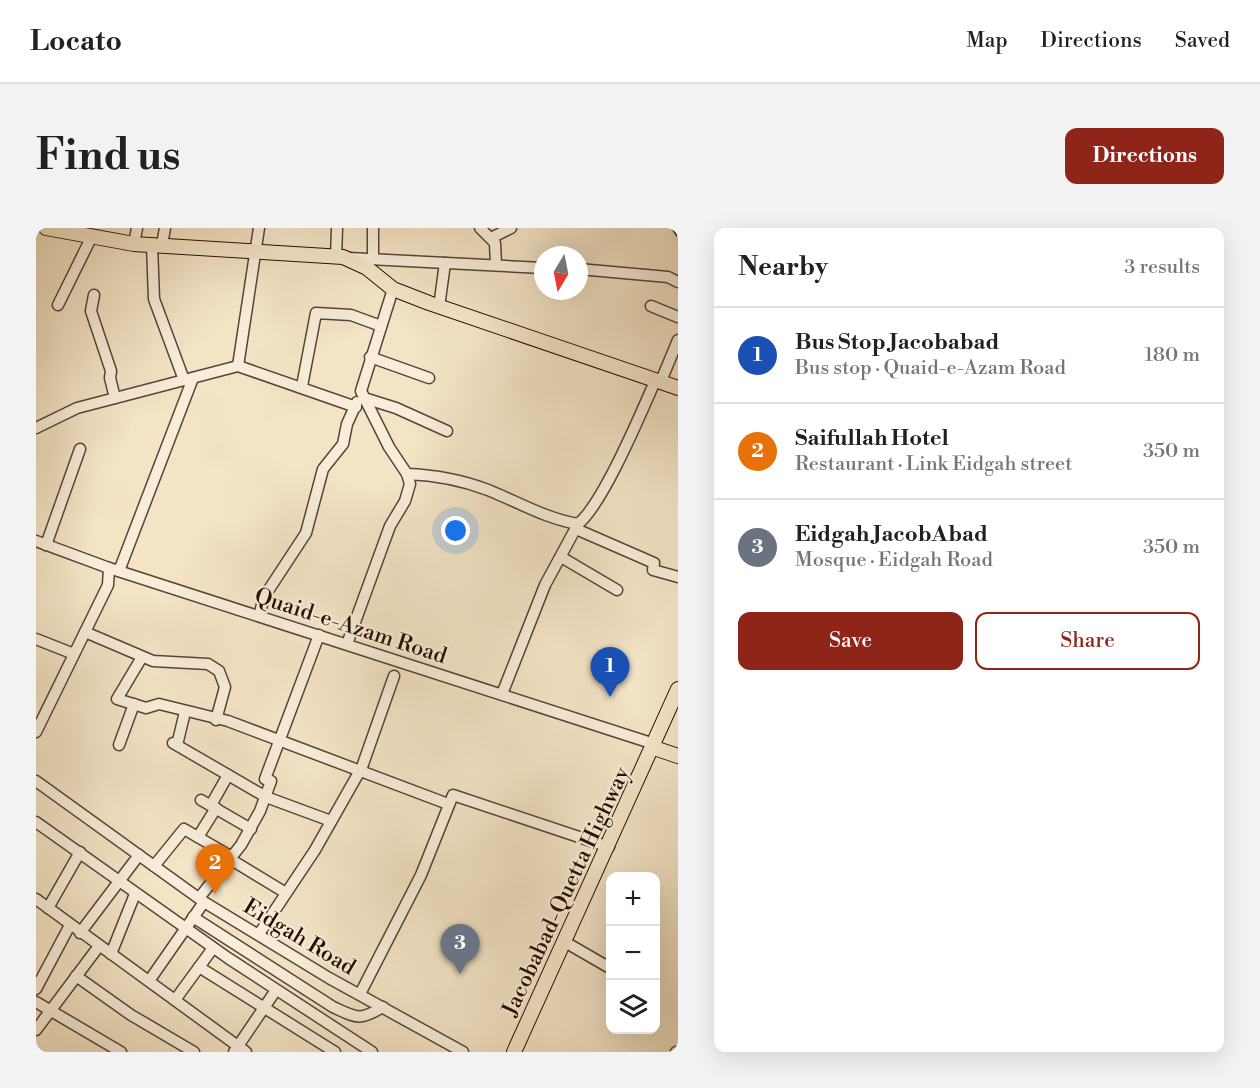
<!DOCTYPE html>
<meta charset="utf-8">
<style>
:root{--surface:#fff;--page:#f2f2f2;--text:#202124;--muted:#757577;--line:#e0e0e0;--accent:#8f2418}
body{margin:0;font-family:"Libre Bodoni",serif;background:var(--page);color:var(--text)}
.controls{position:absolute;right:18px;bottom:18px;display:grid;overflow:hidden;border-radius:12px;box-shadow:0 6px 24px #0002}
.controls button{width:54px;height:54px;display:grid;place-items:center;padding:0;border:0;border-bottom:2px solid var(--line);background:var(--surface);color:var(--text);font:30px sans-serif}
.compass{position:absolute;left:498px;top:18px;width:54px;height:54px;border-radius:50%;background:var(--surface);box-shadow:0 6px 24px #0002;rotate:190deg}
.you{position:absolute;left:420px;top:303px;width:21px;height:21px;margin:-15px;border:4px solid #fff;border-radius:50%;background:#1a73e8;box-shadow:0 0 0 9px #1a73e833}
.badge{display:grid;place-items:center;width:39px;height:39px;border-radius:50%;background:var(--accent);color:#fff;font-size:20px;font-weight:700}
.pin{position:absolute;translate:-50% -50px;filter:drop-shadow(0 2px 3px #0008)}
.pin::after{content:'';position:absolute;top:32px;width:21px;height:18px;background:inherit;clip-path:polygon(0 0,100% 0,50% 100%)}
.list{margin:0;padding:0;list-style:none}
h2{display:flex;justify-content:space-between;align-items:center;height:78px;margin:0;padding:0 24px;font-size:26px}
h2 small{font-size:20px;font-weight:400;color:var(--muted)}
.list li{display:grid;grid-template-columns:39px 1fr auto;gap:18px;align-items:center;box-sizing:border-box;height:96px;padding:0 24px;border-top:2px solid var(--line)}
.list b{display:block;font-size:22px;white-space:nowrap}
.list p{margin:0;font-size:20px;white-space:nowrap;color:var(--muted)}
.list em{font-size:20px;font-style:normal;color:var(--muted)}
.actions{display:flex;gap:12px;padding:18px 24px}
.actions a{flex:1;padding:14px 0;border:2px solid var(--accent);border-radius:12px;text-align:center;font-size:21px;color:var(--accent)}
.actions .main{background:var(--accent);color:#fff}
.icon{flex:none;width:33px;height:33px;fill:none;stroke:currentColor;stroke-width:2;stroke-linecap:round;stroke-linejoin:round}
.map{position:relative;flex:none;width:642px;height:824px;overflow:hidden;border-radius:12px}
header{display:flex;align-items:center;gap:36px;box-sizing:border-box;height:84px;padding:0 30px;background:var(--surface);border-bottom:2px solid var(--line)}
header strong{font-size:28px}
nav{display:flex;gap:33px;margin-inline-start:auto;font-size:21px}
.intro{display:flex;align-items:center;justify-content:space-between;box-sizing:border-box;height:144px;padding:0 36px}
h1{margin:0;font-size:42px}
.button{padding:15px 27px;border-radius:12px;background:var(--accent);color:#fff;font-size:21px;font-weight:700}
main{display:flex;gap:36px;padding:0 36px}
aside{flex:1;background:var(--surface);border-radius:12px;box-shadow:0 6px 24px #0002}
.map>svg:first-child{display:block}
</style>
<header>
<strong>Locato</strong>
<nav><a>Map</a><a>Directions</a><a>Saved</a></nav>
</header>
<div class="intro"><h1>Find us</h1><a class="button">Directions</a></div>
<main>
<div class="map">
<svg width="642" height="824" viewBox="0 0 642 824">
<rect width="100%" height="100%" fill="#f3e4c6"/>
<filter id="stains"><feTurbulence type="fractalNoise" baseFrequency=".00333" numOctaves="4"/><feColorMatrix values="0 0 0 0 .2 0 0 0 0 .09 0 0 0 0 .02 0 0 0 .5 -.17"/></filter>
<radialGradient id="worn" r=".72"><stop offset=".6" stop-color="#630" stop-opacity="0"/><stop offset="1" stop-color="#630" stop-opacity=".3"/></radialGradient>
<g fill="none" stroke-linecap="round" stroke-linejoin="round">
<defs>
<g id="minor">
<path d="M 337,0 L 337,31"/>
<path d="M 444,0 L 459,15 L 460,37"/>
<path d="M 455,10 L 475,0"/>
<path d="M 98,16 L 101,0"/>
<path d="M 116,17 L 118,71 L 148,152"/>
<path d="M 126,17 L 129,0"/>
<path d="M 300,29 L 301,0"/>
<path d="M 313,30 L 507,40"/>
<path d="M 543,41 L 632,49 L 642,54"/>
<path d="M 357,61 L 325,163 L 353,219 L 371,246 C 398,247 426,252 452,262 C 482,274 511,291 542,296 C 567,276 605,185 620,151"/>
<path d="M 58,67 L 55,83 L 75,143 L 74,150 L 79,170"/>
<path d="M 22,77 L 56,8"/>
<path d="M 615,78 L 642,89"/>
<path d="M 403,79 L 409,35"/>
<path d="M 334,129 L 393,150"/>
<path d="M 202,138 L 223,0"/>
<path d="M 625,153 L 642,112"/>
<path d="M 266,158 L 280,85 L 315,87 L 345,98"/>
<path d="M 328,170 L 360,180 L 411,203"/>
<path d="M 0,200 L 41,180 L 202,138 L 320,179"/>
<path d="M 540,301 L 618,335 L 617,342 L 642,349"/>
<path d="M 0,313 L 73,340 L 612,514 L 618,520"/>
<path d="M 10,317 L 44,221"/>
<path d="M 525,329 L 581,362"/>
<path d="M 83,343 L 157,150"/>
<path d="M 223,388 L 228,369 L 270,305 L 287,241 L 307,216 L 311,196 L 321,174"/>
<path d="M 49,404 L 117,433 L 172,436 L 183,443 L 189,459 L 180,492"/>
<path d="M 0,411 L 38,426"/>
<path d="M 311,416 L 354,298 L 369,273 L 374,256 L 371,246"/>
<path d="M 106,429 L 81,471 L 110,480 L 123,476 L 192,493 L 412,576"/>
<path d="M 466,466 L 509,357 L 542,296"/>
<path d="M 0,504 L 72,357 L 73,340"/>
<path d="M 137,515 L 230,569 L 295,593"/>
<path d="M 83,517 L 98,476"/>
<path d="M 141,517 L 149,484"/>
<path d="M 0,553 L 168,674 L 293,750 L 427,824"/>
<path d="M 165,572 L 215,601"/>
<path d="M 175,577 L 192,547"/>
<path d="M 0,594 L 192,730 L 336,824"/>
<path d="M 162,609 L 180,580"/>
<path d="M 194,631 L 250,665"/>
<path d="M 118,638 L 148,601 L 196,629"/>
<path d="M 163,670 L 205,617 L 224,583 L 235,553 L 229,551 L 283,407"/>
<path d="M 0,671 L 210,824"/>
<path d="M 12,680 L 44,624"/>
<path d="M 157,689 L 297,779 C 321,790 323,793 347,779"/>
<path d="M 44,705 L 103,627"/>
<path d="M 223,706 L 279,622 L 326,539 L 358,448"/>
<path d="M 529,714 L 574,740"/>
<path d="M 75,726 L 99,666"/>
<path d="M 163,739 L 299,824"/>
<path d="M 40,748 L 95,787 L 158,824"/>
<path d="M 113,753 L 168,674"/>
<path d="M 0,761 L 34,697"/>
<path d="M 324,766 L 385,647 L 417,567 L 573,619"/>
<path d="M 139,772 L 177,720"/>
<path d="M 0,774 L 85,824"/>
<path d="M 0,802 L 63,718"/>
<path d="M 198,824 L 240,762"/>
<path d="M 640,824 L 642,824"/>
</g>
<g id="major">
<path d="M 10,0 L 98,16 L 307,29 L 331,40 L 357,61 L 393,75 L 642,160"/>
<path d="M 618,520 L 642,528"/>
<path d="M 478,824 L 642,461"/>
</g>
</defs>
<use href="#minor" stroke="#5c4232" stroke-width="13"/>
<use href="#major" stroke="#2a0c00" stroke-width="16"/>
<use href="#minor" stroke="#f7edda" stroke-width="10"/>
<use href="#major" stroke="#f3e4c6" stroke-width="14"/>
<path stroke="#2a0c00" stroke-width="2" stroke-dasharray="10 10" stroke-linecap="butt" d="M 636,0 L 642,9"/>
</g>
<g text-anchor="middle" stroke-width="4.5" stroke-linejoin="round" paint-order="stroke">
<g font-size="22" fill="#2a0c00" stroke="#f7edda">
<text transform="translate(315 397) rotate(18)" y="8">Quaid-e-Azam Road</text>
<text transform="translate(529 663) rotate(-65)" y="8">Jacobabad-Quetta Highway</text>
<text transform="translate(264 708) rotate(31)" y="8">Eidgah Road</text>
</g>
</g>
<rect width="100%" height="100%" filter="url(#stains)"/>
<rect width="100%" height="100%" fill="url(#worn)"/>
</svg>
<div class="controls">
<button>+</button>
<button>−</button>
<button><svg class="icon" aria-label="layers" viewBox="0 0 24 24"><path d="M12 4l9 5-9 5-9-5zM3 14l9 5 9-5"/></svg></button>
</div>
<svg class="compass" viewBox="-18 -18 36 36"><path d="M0-13l5 13h-10z" fill="#e53935"/><path d="M0 13l5-13h-10z" fill="#757577"/></svg>
<div class="you"></div>
<div class="pin badge" style="left:574px;top:469px;background:#1a4fb4">1</div>
<div class="pin badge" style="left:179px;top:666px;background:#e8710a">2</div>
<div class="pin badge" style="left:424px;top:746px;background:#6b7280">3</div>
</div>
<aside>
<h2>Nearby<small>3 results</small></h2>
<ul class="list">
<li><span class="badge" style="background:#1a4fb4">1</span><div><b>Bus Stop Jacobabad</b><p>Bus stop · Quaid-e-Azam Road</p></div><em>180 m</em></li>
<li><span class="badge" style="background:#e8710a">2</span><div><b>Saifullah Hotel</b><p>Restaurant · Link Eidgah street</p></div><em>350 m</em></li>
<li><span class="badge" style="background:#6b7280">3</span><div><b>Eidgah JacobAbad</b><p>Mosque · Eidgah Road</p></div><em>350 m</em></li>
</ul>
<div class="actions"><a class="main">Save</a><a>Share</a></div>
</aside>
</main>
